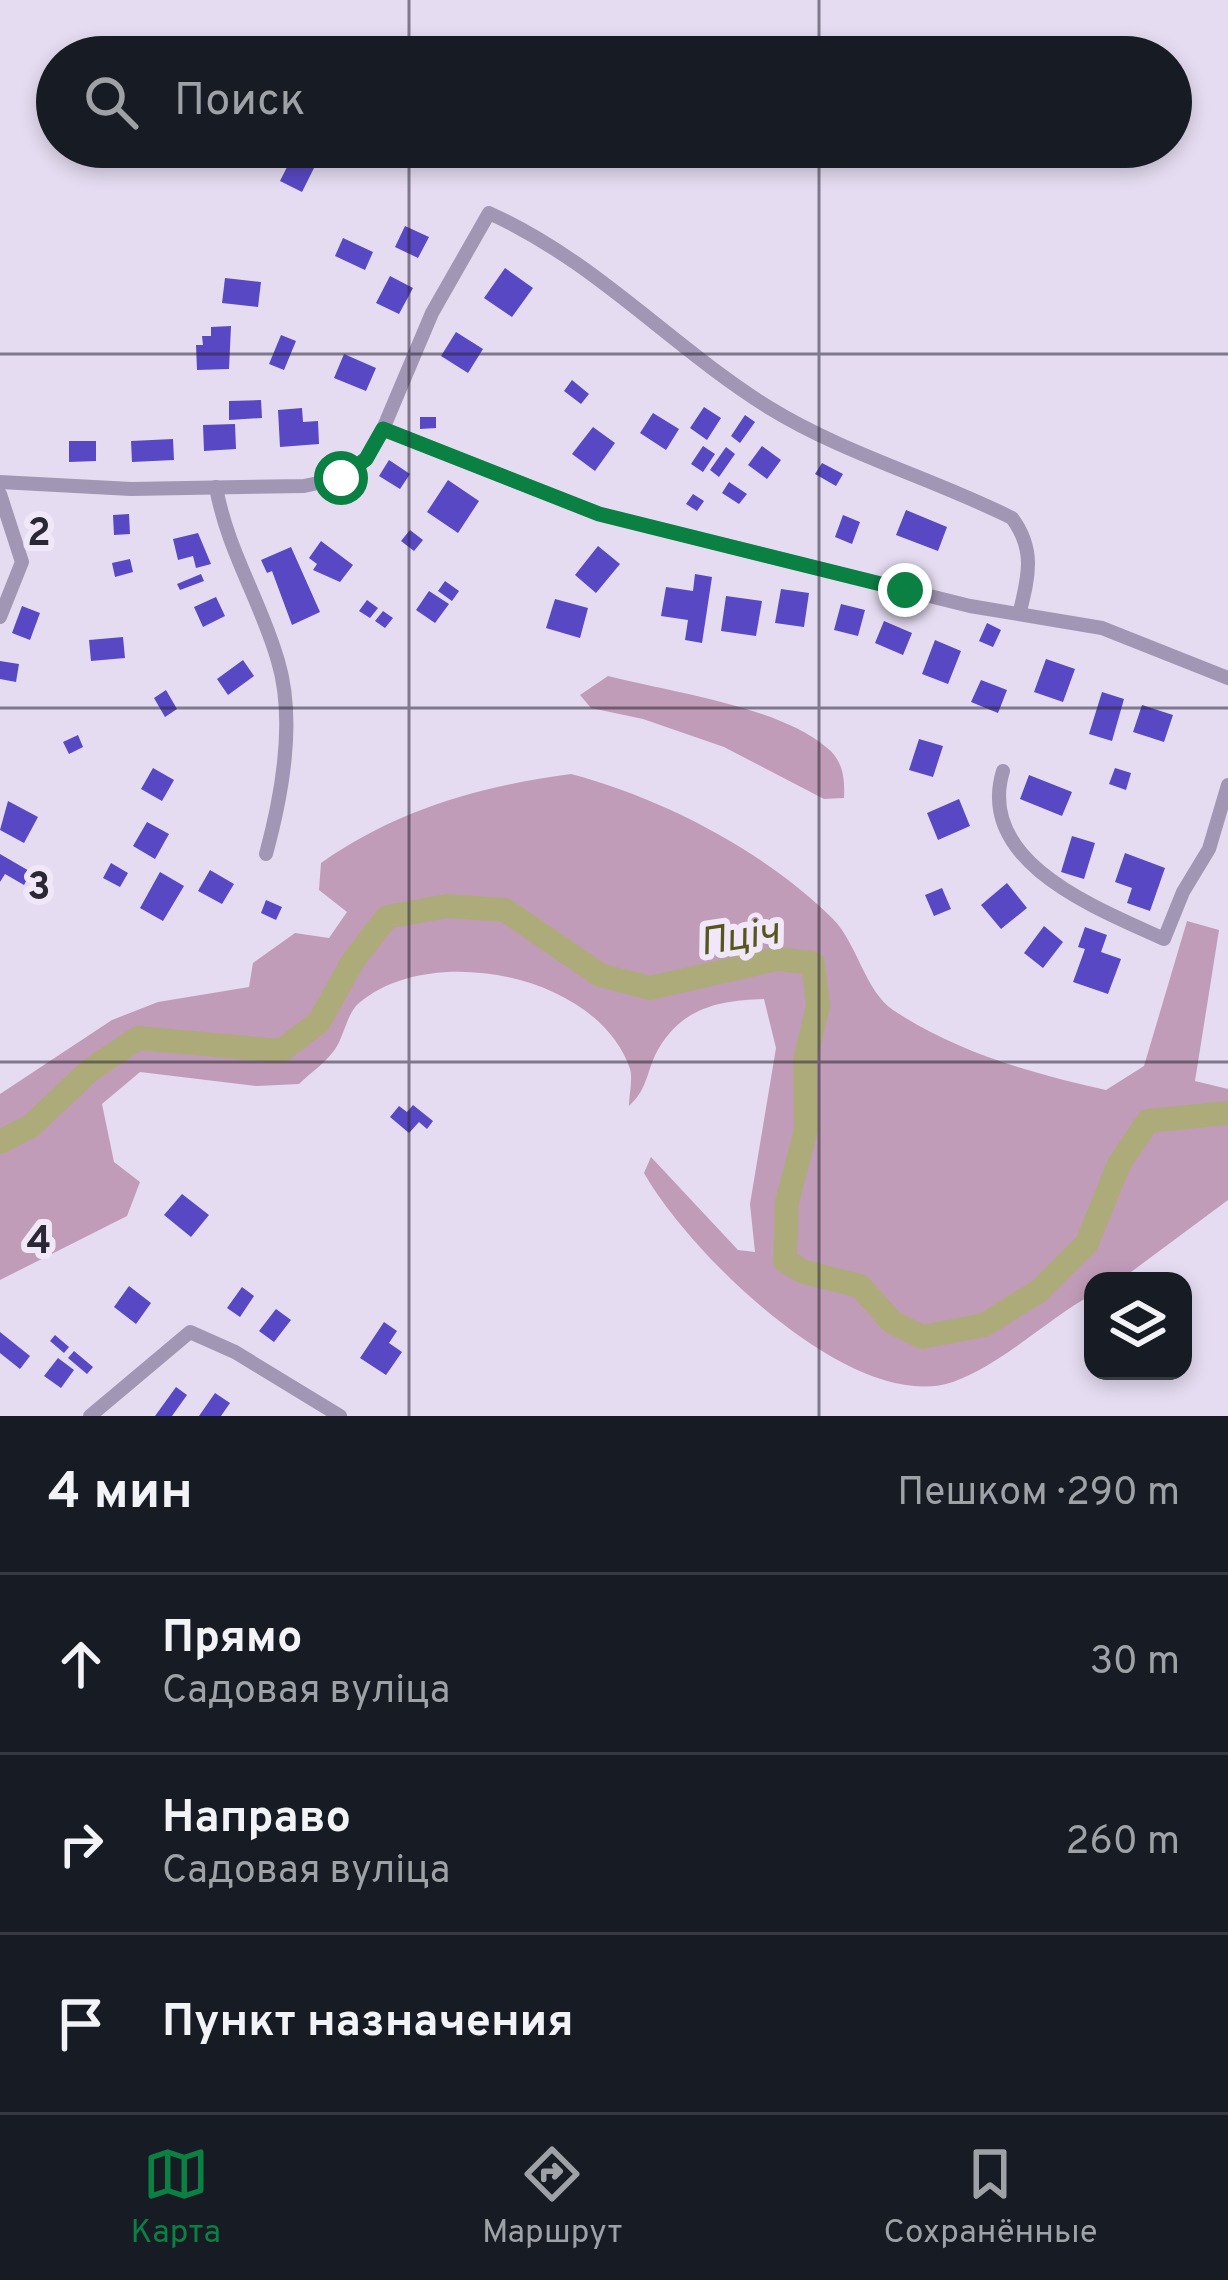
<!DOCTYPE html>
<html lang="ru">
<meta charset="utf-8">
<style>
:root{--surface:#171b24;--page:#242831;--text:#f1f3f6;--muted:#9ea1a6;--line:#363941;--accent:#0b8043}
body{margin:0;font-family:Overpass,sans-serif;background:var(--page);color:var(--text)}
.controls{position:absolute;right:36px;bottom:36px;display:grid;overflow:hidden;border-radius:24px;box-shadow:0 6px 18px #0003}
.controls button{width:108px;height:108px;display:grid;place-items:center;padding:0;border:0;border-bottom:3px solid var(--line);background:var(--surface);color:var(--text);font:60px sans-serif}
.stop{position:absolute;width:36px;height:36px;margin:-27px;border:9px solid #0b8043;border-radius:50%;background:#fff}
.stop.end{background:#0b8043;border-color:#fff;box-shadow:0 3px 12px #0008}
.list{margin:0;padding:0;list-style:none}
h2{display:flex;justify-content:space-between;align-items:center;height:156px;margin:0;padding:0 48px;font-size:51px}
h2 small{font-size:39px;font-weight:400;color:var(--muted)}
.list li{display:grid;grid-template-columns:78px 1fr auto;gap:36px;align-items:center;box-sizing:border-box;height:180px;padding:0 48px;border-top:3px solid var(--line)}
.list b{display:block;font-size:45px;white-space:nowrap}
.list p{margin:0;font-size:39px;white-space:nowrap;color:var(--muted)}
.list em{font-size:39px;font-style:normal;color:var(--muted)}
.icon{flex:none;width:66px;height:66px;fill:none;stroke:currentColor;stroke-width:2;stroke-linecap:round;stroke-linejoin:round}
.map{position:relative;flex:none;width:1228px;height:1416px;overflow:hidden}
.search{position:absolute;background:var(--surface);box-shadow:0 6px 18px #0003;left:36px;right:36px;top:36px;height:132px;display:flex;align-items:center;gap:30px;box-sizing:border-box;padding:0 42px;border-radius:66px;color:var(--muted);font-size:45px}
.sheet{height:696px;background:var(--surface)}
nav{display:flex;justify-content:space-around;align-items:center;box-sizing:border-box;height:168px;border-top:3px solid var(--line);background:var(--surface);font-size:33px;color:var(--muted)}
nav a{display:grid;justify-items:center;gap:6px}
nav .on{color:var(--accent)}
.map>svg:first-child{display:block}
</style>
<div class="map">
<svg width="1228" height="1416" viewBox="0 0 1228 1416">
<rect width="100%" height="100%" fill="#e5dcf1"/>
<g fill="#c09cb8">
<path d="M 608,676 C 670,692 777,706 826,747 C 843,760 845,778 844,798 L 824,799 L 724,747 L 643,719 L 591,708 L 580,695 Z"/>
<path d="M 571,774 C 662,798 765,851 833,919 C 857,943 865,991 893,1010 C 958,1053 1031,1073 1106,1090 L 1144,1066 L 1187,921 L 1219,930 L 1195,1081 L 1228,1089 L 1228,1200 L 1127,1275 L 1093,1281 L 1093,1294 C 1046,1320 1004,1363 953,1382 C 852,1416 688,1251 644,1173 L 651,1157 L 738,1250 L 755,1252 L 750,1204 L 776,1048 L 764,999 C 722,1000 683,1007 659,1048 C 646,1070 649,1088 629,1106 C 629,1095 633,1079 630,1069 C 599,975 431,941 359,1003 C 346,1014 344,1039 333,1052 C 324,1064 310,1073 299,1084 L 257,1086 L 140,1072 L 102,1104 L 114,1162 L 140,1182 L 127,1216 L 0,1280 L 0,1094 L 112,1020 L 158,1002 L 249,987 L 253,963 L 295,933 L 329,938 L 347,912 L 319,890 L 321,863 C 396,810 481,786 571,774 Z"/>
</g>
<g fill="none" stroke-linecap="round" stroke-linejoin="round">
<path stroke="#aeab7b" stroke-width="24" d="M 0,1142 L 31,1126 L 89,1071 L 138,1038 L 281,1051 L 319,1022 L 353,961 L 387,917 L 447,906 L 505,910 L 600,975 L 650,988 L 777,959 L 813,963 L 818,1006 L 805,1060 L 806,1130 L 787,1202 L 785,1261 L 804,1272 L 860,1286 L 892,1322 L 922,1337 L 984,1325 L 1039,1291 L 1087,1243 L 1119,1164 L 1148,1121 L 1228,1113"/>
</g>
<g fill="#5948c3">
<path d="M 293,155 L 315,166 L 302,192 L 280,181 Z"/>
<path d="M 405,226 L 429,237 L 418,258 L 395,247 Z"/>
<path d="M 343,238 L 373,252 L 365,270 L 335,256 Z"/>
<path d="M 505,268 L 533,288 L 512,317 L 484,298 Z"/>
<path d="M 390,276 L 413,288 L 399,314 L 376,303 Z"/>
<path d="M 225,278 L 261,282 L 258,307 L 222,303 Z"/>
<path d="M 231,326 L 229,369 L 197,370 L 196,345 L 203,345 L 202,336 L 211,336 L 211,327 Z"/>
<path d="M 456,332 L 483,349 L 468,373 L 441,356 Z"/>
<path d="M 281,335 L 296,341 L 284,370 L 269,364 Z"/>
<path d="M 344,354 L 376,368 L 366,391 L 334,378 Z"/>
<path d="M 572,380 L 589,394 L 581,404 L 564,391 Z"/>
<path d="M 261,400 L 262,418 L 229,420 L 229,401 Z"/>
<path d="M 704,407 L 721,418 L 707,440 L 690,428 Z"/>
<path d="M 302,408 L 303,422 L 318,421 L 319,444 L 280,447 L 278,410 Z"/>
<path d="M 653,413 L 679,429 L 666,450 L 640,433 Z"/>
<path d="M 745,415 L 755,422 L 740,443 L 731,436 Z"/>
<path d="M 420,417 L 436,417 L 436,428 L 420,429 Z"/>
<path d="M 235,424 L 236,449 L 204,451 L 203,425 Z"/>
<path d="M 593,427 L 615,443 L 595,471 L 572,454 Z"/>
<path d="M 173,439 L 174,460 L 132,462 L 131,441 Z"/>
<path d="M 69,441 L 96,441 L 96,461 L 69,462 Z"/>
<path d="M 703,446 L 715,454 L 703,472 L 691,464 Z"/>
<path d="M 762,446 L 781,460 L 767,479 L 748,465 Z"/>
<path d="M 726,447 L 735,454 L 719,477 L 710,470 Z"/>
<path d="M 389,460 L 410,474 L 400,489 L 379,476 Z"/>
<path d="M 822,463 L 843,474 L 836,486 L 815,474 Z"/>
<path d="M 448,480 L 479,501 L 458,533 L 427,512 Z"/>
<path d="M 729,482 L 747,494 L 739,504 L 722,493 Z"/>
<path d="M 693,494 L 704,501 L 697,511 L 686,504 Z"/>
<path d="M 906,510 L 947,527 L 938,551 L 896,535 Z"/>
<path d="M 129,514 L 130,534 L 114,535 L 113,515 Z"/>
<path d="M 843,515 L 860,522 L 852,544 L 835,537 Z"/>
<path d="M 410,530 L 423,540 L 414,551 L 401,541 Z"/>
<path d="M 198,533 L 211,564 L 196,568 L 193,556 L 178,560 L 173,539 Z"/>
<path d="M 321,541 L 353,565 L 340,582 L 313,570 L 317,564 L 309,558 Z"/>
<path d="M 598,546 L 620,564 L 596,593 L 575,575 Z"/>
<path d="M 291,547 L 320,612 L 292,625 L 272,571 L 267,573 L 261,560 Z"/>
<path d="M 130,559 L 133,572 L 115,577 L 112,563 Z"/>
<path d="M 201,574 L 204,581 L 180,590 L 177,584 Z"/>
<path d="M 695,574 L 712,577 L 702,643 L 685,640 L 688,620 L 661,616 L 666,587 L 693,591 Z"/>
<path d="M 445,581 L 459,591 L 452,601 L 438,591 Z"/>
<path d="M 781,589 L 809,593 L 804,627 L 775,623 Z"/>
<path d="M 429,591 L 449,604 L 435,623 L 416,610 Z"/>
<path d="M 726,596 L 762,601 L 756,636 L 721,631 Z"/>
<path d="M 216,597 L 225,616 L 203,627 L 194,607 Z"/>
<path d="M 555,599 L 588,608 L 580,638 L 546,628 Z"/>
<path d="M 367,600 L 378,608 L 370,618 L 359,611 Z"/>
<path d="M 841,604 L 865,610 L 858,636 L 834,630 Z"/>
<path d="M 22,606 L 40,613 L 30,640 L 12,633 Z"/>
<path d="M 383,611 L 393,618 L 385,628 L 375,621 Z"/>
<path d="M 884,621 L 912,633 L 903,655 L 875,643 Z"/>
<path d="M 987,623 L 1001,630 L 993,647 L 979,641 Z"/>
<path d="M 123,637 L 125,658 L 91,661 L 89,640 Z"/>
<path d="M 935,640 L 961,651 L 948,684 L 922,674 Z"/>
<path d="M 1046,659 L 1075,669 L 1063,702 L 1034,692 Z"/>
<path d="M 243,660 L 254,676 L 228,695 L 217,679 Z"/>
<path d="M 0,661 L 19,664 L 16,682 L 0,679 Z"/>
<path d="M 981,680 L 1007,690 L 998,713 L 971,702 Z"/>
<path d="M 166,690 L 177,709 L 165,717 L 154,698 Z"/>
<path d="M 1102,692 L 1124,699 L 1112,741 L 1089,734 Z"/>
<path d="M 1142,705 L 1173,715 L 1164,742 L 1133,732 Z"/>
<path d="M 78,735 L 83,747 L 69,754 L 63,742 Z"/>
<path d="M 919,739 L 943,746 L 933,777 L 909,770 Z"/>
<path d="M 153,768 L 174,780 L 162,801 L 141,789 Z"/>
<path d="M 1115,768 L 1131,773 L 1126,790 L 1109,784 Z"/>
<path d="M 1029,775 L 1072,792 L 1062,816 L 1020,799 Z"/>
<path d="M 959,799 L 970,826 L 938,840 L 927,813 Z"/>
<path d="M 8,801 L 38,817 L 24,843 L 0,830 Z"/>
<path d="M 147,822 L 169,834 L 155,859 L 133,846 Z"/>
<path d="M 1072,836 L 1095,843 L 1084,879 L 1061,872 Z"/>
<path d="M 1125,853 L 1165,868 L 1150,911 L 1127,903 L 1132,888 L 1115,882 Z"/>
<path d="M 0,854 L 31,872 L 24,885 L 5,874 L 0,882 Z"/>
<path d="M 111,863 L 128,873 L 120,887 L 103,878 Z"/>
<path d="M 210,870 L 234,884 L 222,904 L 198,891 Z"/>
<path d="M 160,872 L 184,886 L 163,921 L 140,908 Z"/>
<path d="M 1007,883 L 1027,908 L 1001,929 L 981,905 Z"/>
<path d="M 942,888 L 951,909 L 934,916 L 925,895 Z"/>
<path d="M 266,900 L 282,907 L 276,920 L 261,913 Z"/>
<path d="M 1044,926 L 1063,942 L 1043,968 L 1024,953 Z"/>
<path d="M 1085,927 L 1107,935 L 1101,952 L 1121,959 L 1108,994 L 1073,982 L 1085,949 L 1078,947 Z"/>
<path d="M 413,1105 L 433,1121 L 427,1129 L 419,1122 L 409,1133 L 390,1117 L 399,1106 L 407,1112 Z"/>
<path d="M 182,1194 L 209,1215 L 191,1237 L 164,1215 Z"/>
<path d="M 129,1286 L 151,1303 L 136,1324 L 114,1307 Z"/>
<path d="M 242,1287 L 254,1296 L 240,1317 L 227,1308 Z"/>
<path d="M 276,1309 L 291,1320 L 274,1342 L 259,1331 Z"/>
<path d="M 384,1322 L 397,1331 L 389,1343 L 402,1352 L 386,1375 L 360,1358 Z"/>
<path d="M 0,1332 L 30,1356 L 20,1369 L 0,1353 Z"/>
<path d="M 55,1335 L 69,1347 L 64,1353 L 50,1341 Z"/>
<path d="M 74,1351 L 93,1367 L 87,1374 L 68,1358 Z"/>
<path d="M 58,1358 L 74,1370 L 61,1388 L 44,1376 Z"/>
<path d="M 176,1387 L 187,1395 L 172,1416 L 155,1416 Z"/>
<path d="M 215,1393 L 230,1403 L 221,1416 L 199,1416 Z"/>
</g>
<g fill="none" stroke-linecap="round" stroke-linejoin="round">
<g stroke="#a196b4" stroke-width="14">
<path d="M 383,429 L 599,514 L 970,606 L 1102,628 L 1228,678"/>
<path d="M 0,482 L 131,489 L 304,486 L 341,478 L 366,459 L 383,429 L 432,313 L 489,213 C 597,262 668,344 768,407 C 844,454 932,478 1012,518 C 1035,549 1029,575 1020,611"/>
<path d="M 216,487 C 227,550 261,601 278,661 C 296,721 282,795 266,854"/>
<path d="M 0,494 L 22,562 L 0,617"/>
<path d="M 1003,771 C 975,863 1099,909 1164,939 L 1183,892 L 1209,849 L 1228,785"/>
<path d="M 90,1416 L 190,1332 L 235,1352 L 340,1416"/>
</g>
</g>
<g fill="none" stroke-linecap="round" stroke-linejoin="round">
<path stroke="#0b8043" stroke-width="15" d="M 341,478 L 366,459 L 383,429 L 599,514 L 905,590"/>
</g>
<path fill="none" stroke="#2b2836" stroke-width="3" stroke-opacity="0.55" d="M 409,0 L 409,57M 819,0 L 819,57M 409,147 L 409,1416M 819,147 L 819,1416M 0,354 L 1228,354M 0,708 L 1228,708M 0,1062 L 1228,1062"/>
<g text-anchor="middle" stroke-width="12" stroke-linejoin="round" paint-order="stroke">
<g font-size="39" font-style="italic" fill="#57551e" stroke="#f0e8f9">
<text transform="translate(739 935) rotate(-9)" y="14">Пціч</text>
</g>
</g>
<g font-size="39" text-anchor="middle" font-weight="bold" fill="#2b2836" stroke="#f0e8f9" stroke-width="12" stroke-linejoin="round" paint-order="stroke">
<text x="39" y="545">2</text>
<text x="39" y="899">3</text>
<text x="39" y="1253">4</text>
</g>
</svg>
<div class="controls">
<button><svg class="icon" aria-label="layers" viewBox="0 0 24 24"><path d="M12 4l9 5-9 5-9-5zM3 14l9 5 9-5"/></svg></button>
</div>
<div class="stop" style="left:341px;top:478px"></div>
<div class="stop end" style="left:905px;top:590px"></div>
<div class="search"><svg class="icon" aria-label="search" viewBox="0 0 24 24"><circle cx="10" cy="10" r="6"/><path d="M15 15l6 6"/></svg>Поиск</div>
</div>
<section class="sheet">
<h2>4 мин<small>Пешком · 290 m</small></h2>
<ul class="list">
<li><svg class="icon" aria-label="ahead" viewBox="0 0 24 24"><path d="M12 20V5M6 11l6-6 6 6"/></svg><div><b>Прямо</b><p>Садовая вуліца</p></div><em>30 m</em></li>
<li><svg class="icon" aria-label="right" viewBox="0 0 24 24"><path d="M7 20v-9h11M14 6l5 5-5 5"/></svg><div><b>Направо</b><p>Садовая вуліца</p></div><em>260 m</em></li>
<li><svg class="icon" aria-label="arrive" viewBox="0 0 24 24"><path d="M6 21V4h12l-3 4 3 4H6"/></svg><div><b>Пункт назначения</b></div></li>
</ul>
</section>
<nav>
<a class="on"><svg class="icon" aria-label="map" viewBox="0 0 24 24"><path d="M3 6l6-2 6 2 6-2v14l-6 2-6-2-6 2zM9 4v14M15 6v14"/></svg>Карта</a>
<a><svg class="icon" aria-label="directions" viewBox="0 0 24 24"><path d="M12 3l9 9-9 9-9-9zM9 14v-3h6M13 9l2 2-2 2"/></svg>Маршрут</a>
<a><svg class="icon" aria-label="saved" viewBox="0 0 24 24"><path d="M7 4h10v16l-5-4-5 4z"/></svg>Сохранённые</a>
</nav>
